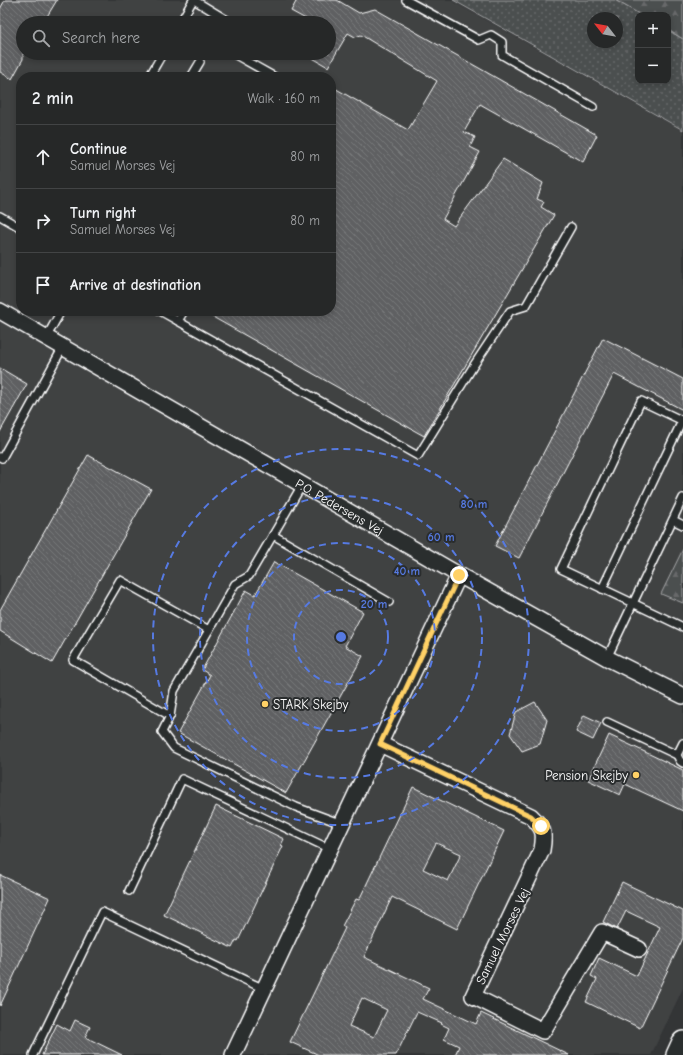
<!DOCTYPE html>
<meta charset="utf-8">
<style>
:root{--surface:#262828;--page:#323434;--text:#f1f3f6;--muted:#a4a6a8;--line:#424445}
body{margin:0;font-family:"Comic Neue",sans-serif;background:var(--page);color:var(--text)}
.controls{position:absolute;right:12px;top:12px;display:grid;overflow:hidden;border-radius:8px;box-shadow:0 2px 6px #0003}
.controls button{width:36px;height:36px;display:grid;place-items:center;padding:0;border:0;border-bottom:1px solid var(--line);background:var(--surface);color:var(--text);font:20px sans-serif}
.compass{position:absolute;left:587px;top:12px;width:36px;height:36px;border-radius:50%;background:var(--surface);box-shadow:0 2px 6px #0003;rotate:301deg}
.stop{position:absolute;width:12px;height:12px;margin:-9px;border:3px solid #ffd166;border-radius:50%;background:#fff}
.stop.end{background:#ffd166;border-color:#fff;box-shadow:0 1px 4px #0008}
.list{margin:0;padding:0;list-style:none}
h2{display:flex;justify-content:space-between;align-items:center;height:52px;margin:0;padding:0 16px;font-size:17px}
h2 small{font-size:13px;font-weight:400;color:var(--muted)}
.list li{display:grid;grid-template-columns:26px 1fr auto;gap:12px;align-items:center;box-sizing:border-box;height:64px;padding:0 16px;border-top:1px solid var(--line)}
.list b{display:block;font-size:15px;white-space:nowrap}
.list p{margin:0;font-size:13px;white-space:nowrap;color:var(--muted)}
.list em{font-size:13px;font-style:normal;color:var(--muted)}
.icon{flex:none;width:22px;height:22px;fill:none;stroke:currentColor;stroke-width:2;stroke-linecap:round;stroke-linejoin:round}
.map{position:relative;flex:none;width:683px;height:1055px;overflow:hidden}
.search{position:absolute;background:var(--surface);box-shadow:0 2px 6px #0003;left:16px;top:16px;width:320px;height:44px;display:flex;align-items:center;gap:10px;box-sizing:border-box;padding:0 14px;border-radius:22px;color:var(--muted);font-size:15px}
.panel{position:absolute;background:var(--surface);box-shadow:0 2px 6px #0003;left:16px;top:72px;width:320px;height:244px;border-radius:16px}
.map>svg:first-child{display:block}
</style>
<div class="map">
<svg width="683" height="1055" viewBox="0 0 683 1055">
<defs>
<pattern id="green-dots" width="8" height="8" patternUnits="userSpaceOnUse"><rect width="8" height="8" fill="#4c4f50"/><path d="M2 2h.1M6 6h.1" fill="none" stroke="#67696a" stroke-width="1.8" stroke-linecap="round"/></pattern>
<pattern id="forest-firs" width="22" height="20" patternUnits="userSpaceOnUse"><rect width="22" height="20" fill="#4c4f50"/><path d="M5 1l3.5 6h-7zM16 11l3.5 6h-7z" fill="#67696a"/></pattern>
<pattern id="building-back-hatch" width="6" height="6" patternUnits="userSpaceOnUse"><rect width="6" height="6" fill="#5f6162"/><path d="M-1 5l2 2M0 0l6 6M5-1l2 2" fill="none" stroke="#77797a"/></pattern>
</defs>
<rect width="100%" height="100%" fill="#333536"/>
<filter id="ink" filterUnits="userSpaceOnUse"><feTurbulence type="fractalNoise" baseFrequency=".025" numOctaves="2"/><feDisplacementMap in="SourceGraphic" scale="8" xChannelSelector="R" yChannelSelector="G"/><feConvolveMatrix kernelMatrix="1 2 1 2 8 2 1 2 1" color-interpolation-filters="sRGB"/></filter>
<g filter="url(#ink)">
<path fill="#404243" fill-rule="evenodd" d="M 0,0 L 450,0 L 683,131 L 683,988 L 651,1055 L 0,1055 ZM 23,23 L 329,23 L 329,53 L 23,53 ZM 21,77 L 331,77 L 331,311 L 21,311 Z"/>
<path fill="url(#green-dots)" stroke="#a6a7a8" fill-rule="evenodd" d="M 453,0 L 615,0 L 641,15 L 638,15 L 638,81 L 668,81 L 668,30 L 683,39 L 683,130 ZM 593,18 L 617,18 L 617,42 L 593,42 Z"/>
<g fill="url(#forest-firs)" stroke="#a6a7a8">
<path d="M 615,0 L 683,0 L 683,39 L 668,30 L 668,15 L 641,15 Z"/>
<path d="M 683,549 L 683,603 L 661,594 Z"/>
</g>
<g fill="url(#building-back-hatch)" stroke="#fff" fill-rule="evenodd">
<path d="M 5,0 L 57,0 L 43,23 L 23,23 L 23,59 L 12,79 L 0,72 L 0,9 Z"/>
<path d="M 297,0 L 337,0 L 359,13 L 375,9 L 597,135 L 583,162 L 480,104 L 464,132 L 475,137 L 470,147 L 480,152 L 443,219 L 454,226 L 503,159 L 543,183 L 537,199 L 544,202 L 541,207 L 554,215 L 424,436 L 202,311 L 331,311 L 331,86 L 408,130 L 437,81 L 361,35 L 355,37 L 348,33 L 328,67 L 304,53 L 329,53 L 329,23 L 313,23 L 291,11 Z"/>
<path d="M 603,338 L 683,379 L 683,410 L 614,374 L 519,558 L 495,546 Z"/>
<path d="M 0,368 L 27,384 L 0,432 Z"/>
<path d="M 88,455 L 151,489 L 52,663 L 0,631 L 0,610 Z"/>
<path d="M 274,562 L 363,612 L 345,646 L 363,656 L 286,793 L 178,733 L 210,675 L 202,670 L 246,590 L 255,595 Z"/>
<path d="M 535,702 L 547,720 L 540,744 L 522,751 L 510,734 L 516,712 Z"/>
<path d="M 584,715 L 601,723 L 593,740 L 576,732 Z"/>
<path d="M 609,735 L 683,770 L 683,811 L 625,784 L 620,795 L 588,780 Z"/>
<path d="M 413,787 L 504,831 L 457,929 L 392,897 L 364,957 L 429,988 L 423,999 L 476,1024 L 481,1013 L 569,1055 L 455,1055 L 459,1046 L 444,1039 L 449,1028 L 441,1024 L 442,1023 L 417,1012 L 396,1055 L 319,1055 L 290,1042 L 345,928 L 342,926 L 356,899 L 359,900 ZM 436,843 L 461,854 L 448,881 L 423,869 ZM 362,998 L 387,1010 L 374,1037 L 349,1026 Z"/>
<path d="M 216,806 L 284,839 L 281,845 L 283,846 L 238,941 L 236,940 L 232,948 L 164,915 Z"/>
<path d="M 0,875 L 50,898 L 0,1006 Z"/>
<path d="M 622,882 L 683,911 L 683,938 L 640,1028 L 586,1002 L 597,979 L 591,976 L 599,958 L 637,976 L 660,927 L 626,911 L 617,929 L 603,922 Z"/>
<path d="M 75,1020 L 90,1027 L 85,1037 L 122,1055 L 42,1055 L 57,1024 L 70,1031 Z"/>
</g>
<g fill="none" stroke-linecap="round" stroke-linejoin="round">
<defs>
<g id="lane">
<path d="M 194,0 L 232,23"/>
<path d="M 406,0 L 479,40 L 491,35 L 502,42 L 502,55 L 593,107"/>
<path d="M 180,23 L 193,0"/>
<path d="M 232,53 L 275,77"/>
<path d="M 149,77 L 163,53"/>
<path d="M 191,77 L 200,62"/>
<path d="M 0,216 L 21,228"/>
<path d="M 160,311 L 418,456 L 474,365 L 510,311 L 526,306 L 571,227"/>
<path d="M 178,321 L 184,311"/>
<path d="M 46,338 L 61,311"/>
<path d="M 683,421 L 641,401 L 561,569 L 683,627"/>
<path d="M 0,457 L 2,458 L 63,347"/>
<path d="M 673,520 L 683,525"/>
<path d="M 273,535 L 302,485"/>
<path d="M 602,589 L 682,421"/>
<path d="M 607,658 L 683,498"/>
<path d="M 170,716 L 174,691 L 209,630"/>
<path d="M 607,722 L 677,755 L 683,743"/>
<path d="M 677,755 L 680,761 L 683,763"/>
<path d="M 342,824 L 296,807 L 174,748 L 162,732 L 170,716 L 73,660 L 120,580 L 209,630 L 235,584 L 249,576 L 273,535 L 389,602"/>
<path d="M 129,891 L 182,779 L 330,849"/>
<path d="M 33,1055 L 102,912 L 264,989"/>
</g>
<g id="street">
<path id="s1" d="M 0,311 L 459,575 L 607,658 L 683,696"/>
<path d="M 380,744 L 531,816 C 544,829 545,832 542,850 L 473,996 L 543,1031 L 602,932 L 639,949"/>
<path d="M 233,1055 L 459,575"/>
</g>
<path id="secondary" d="M 677,1055 L 683,1042"/>
</defs>
<use href="#lane" stroke="#fff" stroke-width="10"/>
<use href="#street" stroke="#fff" stroke-width="18"/>
<use href="#secondary" stroke="#fff" stroke-width="24"/>
<use href="#lane" stroke="#2a2d2e" stroke-width="7"/>
<use href="#street" stroke="#2a2d2e" stroke-width="15"/>
<use href="#secondary" stroke="#2a2d2e" stroke-width="21"/>
</g>
</g>
<g fill="none" stroke-linecap="round" stroke-linejoin="round" filter="url(#ink)">
<path stroke="#ffd166" stroke-width="5" d="M 459,575 L 380,744 L 531,816 L 541,826"/>
</g>
<g fill="none" stroke="#567ae2" stroke-width="2" stroke-dasharray="7 5">
<circle cx="341" cy="637" r="47"/>
<circle cx="341" cy="637" r="94"/>
<circle cx="341" cy="637" r="141"/>
<circle cx="341" cy="637" r="188"/>
</g>
<g fill="#ffd166" stroke="#2a2d2e" stroke-width="1.5">
<circle cx="265" cy="704" r="4"/>
<circle cx="636" cy="775" r="4"/>
</g>
<g text-anchor="middle" stroke-width="4" stroke-linejoin="round" paint-order="stroke">
<g font-size="13" fill="#fff" stroke="#2a2d2e">
<text dy="5" stroke="none"><textPath href="#s1" startOffset="392">P.O. Pedersens Vej</textPath></text>
<text transform="translate(502 936) rotate(-64)" y="5">Samuel Morses Vej</text>
</g>
<g font-size="13" fill="#fff" stroke="#2a2d2e" text-anchor="start">
<text x="273" y="709">STARK Skejby</text>
<text x="628" y="780" text-anchor="end">Pension Skejby</text>
</g>
</g>
<circle cx="341" cy="637" r="6" fill="#567ae2" stroke="#2a2d2e" stroke-width="2"/>
<g font-size="12" text-anchor="middle" font-weight="bold" fill="#567ae2" stroke="#2a2d2e" stroke-width="4" stroke-linejoin="round" paint-order="stroke">
<text x="474" y="508">80 m</text>
<text x="441" y="541">60 m</text>
<text x="407" y="575">40 m</text>
<text x="374" y="608">20 m</text>
</g>
</svg>
<div class="controls">
<button>+</button>
<button>−</button>
</div>
<svg class="compass" viewBox="-18 -18 36 36"><path d="M0-13l5 13h-10z" fill="#e53935"/><path d="M0 13l5-13h-10z" fill="#a4a6a8"/></svg>
<div class="stop" style="left:541px;top:826px"></div>
<div class="stop end" style="left:459px;top:575px"></div>
<div class="search"><svg class="icon" aria-label="search" viewBox="0 0 24 24"><circle cx="10" cy="10" r="6"/><path d="M15 15l6 6"/></svg>Search here</div>
<section class="panel">
<h2>2 min<small>Walk · 160 m</small></h2>
<ul class="list">
<li><svg class="icon" aria-label="ahead" viewBox="0 0 24 24"><path d="M12 20V5M6 11l6-6 6 6"/></svg><div><b>Continue</b><p>Samuel Morses Vej</p></div><em>80 m</em></li>
<li><svg class="icon" aria-label="right" viewBox="0 0 24 24"><path d="M7 20v-9h11M14 6l5 5-5 5"/></svg><div><b>Turn right</b><p>Samuel Morses Vej</p></div><em>80 m</em></li>
<li><svg class="icon" aria-label="arrive" viewBox="0 0 24 24"><path d="M6 21V4h12l-3 4 3 4H6"/></svg><div><b>Arrive at destination</b></div></li>
</ul>
</section>
</div>
